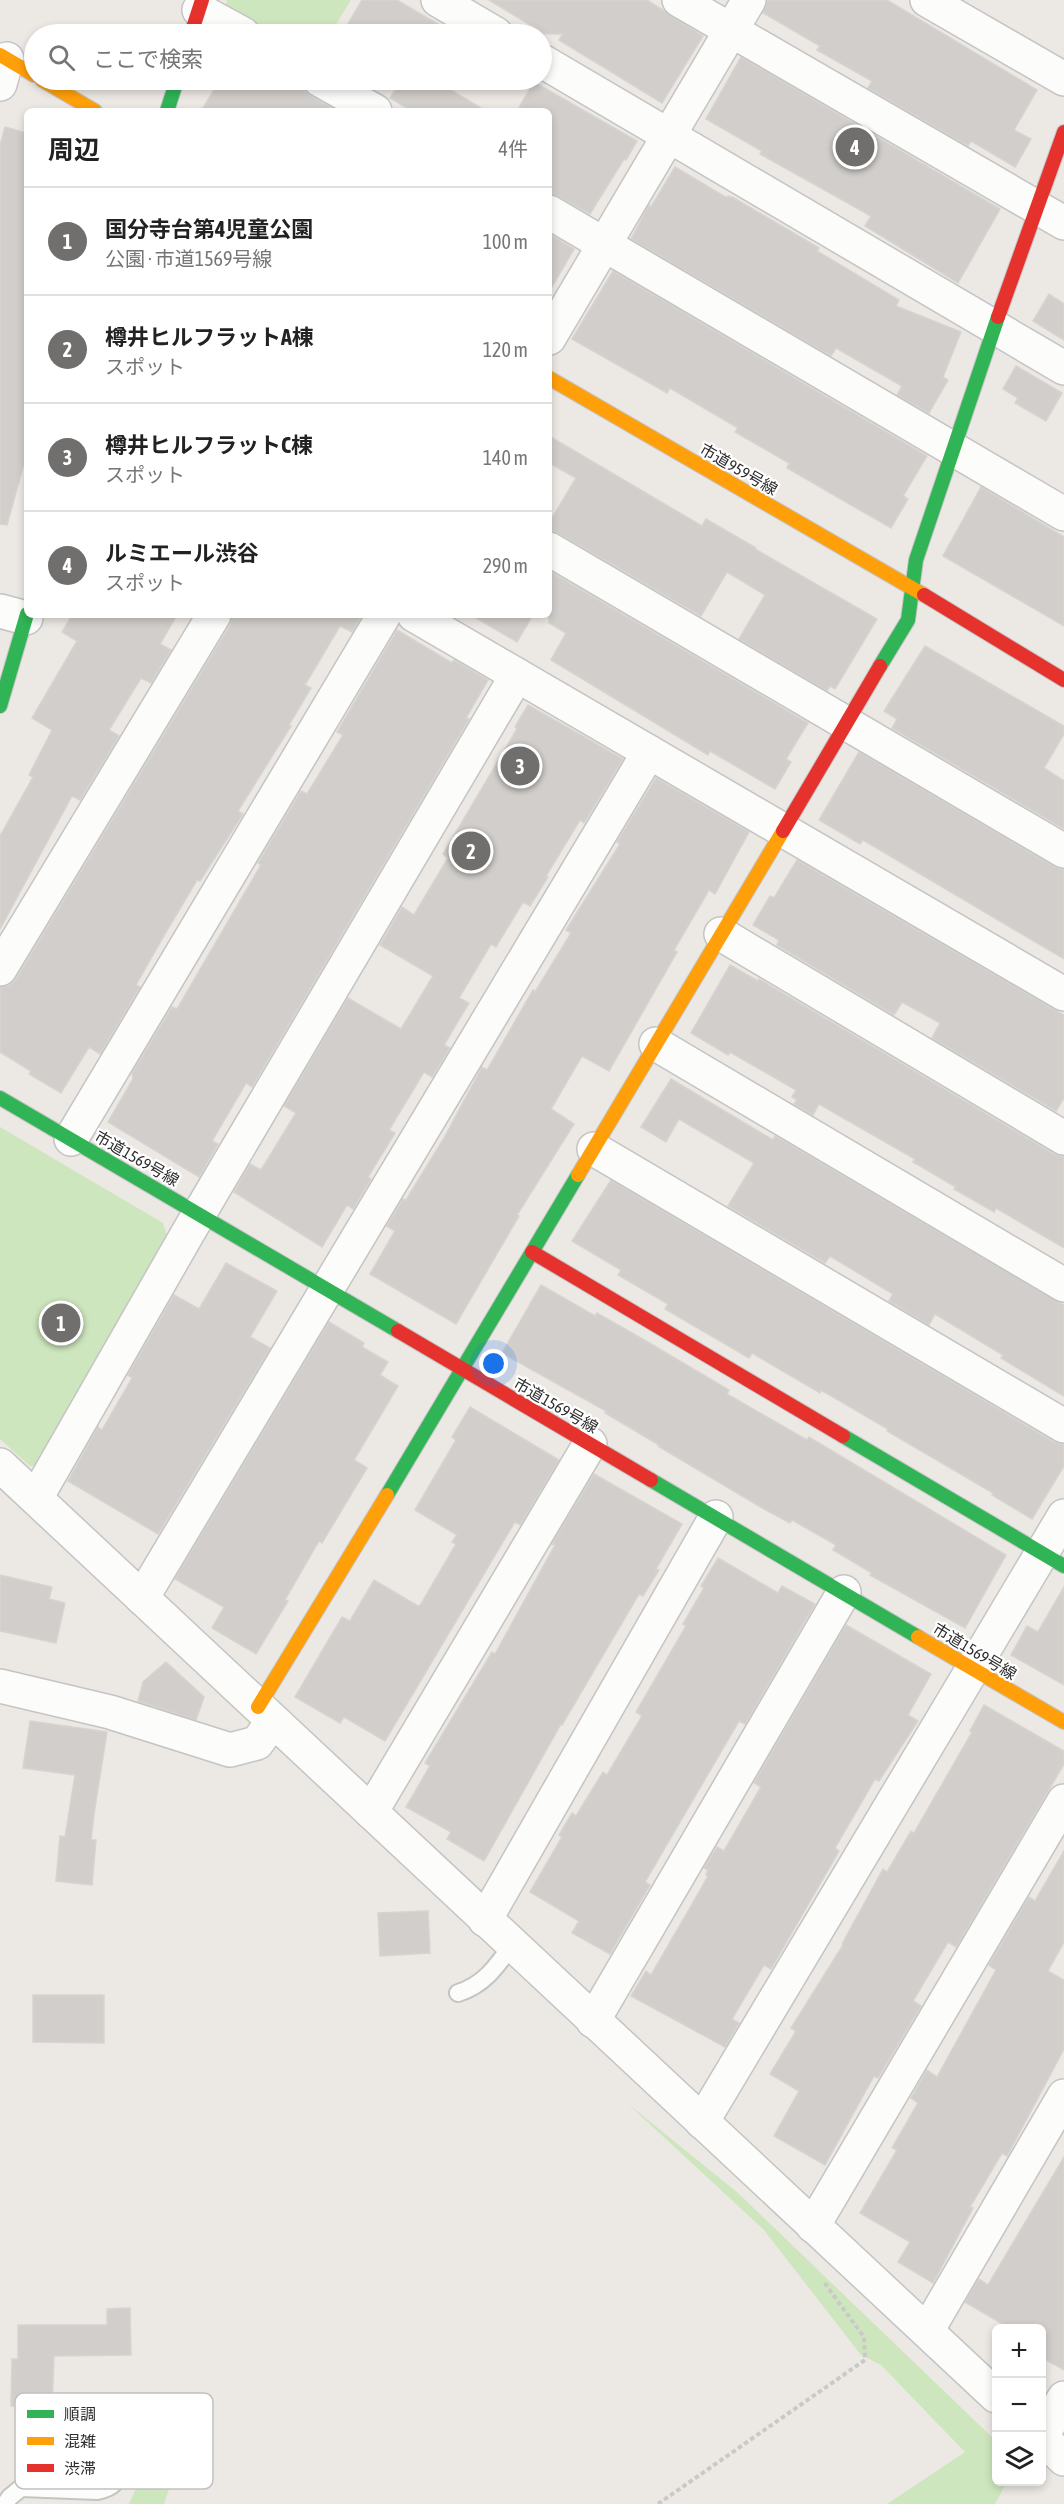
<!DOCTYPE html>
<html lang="ja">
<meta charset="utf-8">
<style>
:root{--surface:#fff;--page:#f6f6f6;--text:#222;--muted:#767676;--line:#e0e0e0;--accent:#706f6e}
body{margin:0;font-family:"Asap Condensed","Noto Sans JP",sans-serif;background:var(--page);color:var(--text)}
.controls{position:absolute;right:18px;bottom:18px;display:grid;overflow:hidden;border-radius:9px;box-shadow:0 3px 9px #0003}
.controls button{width:54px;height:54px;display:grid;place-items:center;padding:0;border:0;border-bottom:2px solid var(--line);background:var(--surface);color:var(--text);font:30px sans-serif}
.you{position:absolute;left:494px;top:1364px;width:21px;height:21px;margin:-15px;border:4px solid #fff;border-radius:50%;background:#1a73e8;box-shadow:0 0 0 9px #1a73e833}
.badge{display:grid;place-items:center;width:39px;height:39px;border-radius:50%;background:var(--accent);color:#fff;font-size:20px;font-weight:700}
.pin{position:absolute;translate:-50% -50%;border:3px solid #fff;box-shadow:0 2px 6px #0006}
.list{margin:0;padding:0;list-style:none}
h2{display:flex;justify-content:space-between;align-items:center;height:78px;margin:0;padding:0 24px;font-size:26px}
h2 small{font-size:20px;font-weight:400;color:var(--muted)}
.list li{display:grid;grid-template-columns:39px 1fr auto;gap:18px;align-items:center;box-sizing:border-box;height:108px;padding:0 24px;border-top:2px solid var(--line)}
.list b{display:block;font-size:22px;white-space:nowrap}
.list p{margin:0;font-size:20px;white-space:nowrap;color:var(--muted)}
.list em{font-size:20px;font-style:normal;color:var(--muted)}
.icon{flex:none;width:33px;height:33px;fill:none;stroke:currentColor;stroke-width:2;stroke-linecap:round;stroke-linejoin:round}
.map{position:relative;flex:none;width:1064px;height:2504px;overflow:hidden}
.search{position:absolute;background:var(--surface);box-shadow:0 3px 9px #0003;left:24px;top:24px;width:528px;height:66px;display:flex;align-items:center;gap:15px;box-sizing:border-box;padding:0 21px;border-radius:33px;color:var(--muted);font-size:22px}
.panel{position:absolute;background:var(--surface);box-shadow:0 3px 9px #0003;left:24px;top:108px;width:528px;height:510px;border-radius:9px}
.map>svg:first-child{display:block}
</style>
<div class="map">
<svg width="1064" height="2504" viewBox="0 0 1064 2504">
<rect width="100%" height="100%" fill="#ece8e4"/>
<g fill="#cee6be">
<path d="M 227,0 L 351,0 L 330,34 L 270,34 L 225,8 Z"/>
<path d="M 0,1127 L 163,1223 L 168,1240 L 42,1467 L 30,1466 L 0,1439 Z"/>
<path d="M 627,2103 L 738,2193 L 996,2441 L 996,2482 L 1007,2482 L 995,2504 L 887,2504 L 965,2452 L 881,2365 L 861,2355 L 764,2230 Z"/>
<path d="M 157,2412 L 172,2431 L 176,2470 L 164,2504 L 129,2504 L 137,2486 L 137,2462 L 130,2439 L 137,2417 Z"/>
</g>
<g fill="#d1cecb" stroke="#d7d4d0" stroke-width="1.5">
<path d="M 362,0 L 397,0 L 455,34 L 342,34 Z"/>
<path d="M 489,0 L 647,0 L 703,36 L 662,103 L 559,40 L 563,34 L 545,34 Z"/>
<path d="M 768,0 L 887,0 L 1037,90 L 1014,130 L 1031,139 L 1015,167 L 971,141 L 968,146 L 868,88 L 872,81 L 817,50 L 820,46 L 763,13 Z"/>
<path d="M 741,57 L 1000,209 L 958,283 L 865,226 L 871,216 L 760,154 L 762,151 L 706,119 Z"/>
<path d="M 220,80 L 295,80 L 302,84 L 304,90 L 310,96 L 337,111 L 201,111 Z"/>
<path d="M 401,80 L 450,80 L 446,87 L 486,111 L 412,111 L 390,98 Z"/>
<path d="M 534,82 L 637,141 L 626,160 L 624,159 L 590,214 L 558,196 L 549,193 L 549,111 L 517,111 Z"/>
<path d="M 5,127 L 27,133 L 27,453 L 7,525 L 0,524 L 0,146 Z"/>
<path d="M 675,167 L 727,198 L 728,196 L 734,198 L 819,248 L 817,251 L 899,300 L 896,306 L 961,332 L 943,377 L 948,380 L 929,413 L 897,395 L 902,386 L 836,348 L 831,356 L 631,239 L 649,205 L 651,207 Z"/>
<path d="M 549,234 L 574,249 L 549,292 Z"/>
<path d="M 613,271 L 927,456 L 903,496 L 908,499 L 891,528 L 787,468 L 789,463 L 735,432 L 738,428 L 670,388 L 667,393 L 572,339 Z"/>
<path d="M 1049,294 L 1064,304 L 1064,340 L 1033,321 Z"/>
<path d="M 1016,366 L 1062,393 L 1046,421 L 1015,403 L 1018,398 L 1003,389 Z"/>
<path d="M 549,436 L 702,526 L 706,519 L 737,537 L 756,548 L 755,549 L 877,619 L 835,689 L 830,686 L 827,691 L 739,639 L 765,595 L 727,572 L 701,616 L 558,533 L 549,530 L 549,523 L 576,478 L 549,463 Z"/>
<path d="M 981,487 L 1064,537 L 1064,626 L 943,556 Z"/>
<path d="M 549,571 L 808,723 L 786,759 L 791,762 L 775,789 L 710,751 L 708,755 L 551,660 L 566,633 L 549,623 Z"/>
<path d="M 72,615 L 177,615 L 160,644 L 171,650 L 151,683 L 141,678 L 109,730 L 119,736 L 80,800 L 72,796 L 0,929 L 0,836 L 33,777 L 29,775 L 52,730 L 32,718 L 77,641 L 62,632 Z"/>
<path d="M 233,615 L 362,615 L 352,632 L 340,626 L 305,685 L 311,688 L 289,725 L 291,726 L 238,811 L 243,814 L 200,881 L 197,880 L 162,939 L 136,985 L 140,987 L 100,1054 L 89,1047 L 61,1093 L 29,1074 L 31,1071 L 0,1052 L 0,988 L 10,985 L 16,979 L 230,625 Z"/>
<path d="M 471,615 L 533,615 L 517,642 Z"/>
<path d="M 397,630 L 452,663 L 454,660 L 488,680 L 466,718 L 469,719 L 252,1087 L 246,1083 L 212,1141 L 218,1144 L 199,1177 L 108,1122 L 133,1079 L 132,1073 L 172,1007 L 177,1009 L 261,865 L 258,863 L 301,791 L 307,794 L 343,735 L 337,732 Z"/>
<path d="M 925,646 L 1064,726 L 1064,734 L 1044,768 L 1064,781 L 1064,829 L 892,728 L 897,719 L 884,711 Z"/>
<path d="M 528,705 L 623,759 L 584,823 L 580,820 L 546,876 L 548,877 L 530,906 L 523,902 L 496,947 L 491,944 L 459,998 L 469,1003 L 444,1045 L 450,1048 L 432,1077 L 424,1072 L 389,1130 L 395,1133 L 368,1177 L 371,1179 L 353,1209 L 347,1205 L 322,1247 L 234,1192 L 250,1164 L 261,1170 L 296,1113 L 284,1106 L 348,998 L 401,1029 L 415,1006 L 433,976 L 380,945 L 402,907 L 414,915 L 448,858 L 443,854 L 517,729 L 515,727 Z"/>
<path d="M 859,752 L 1055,867 L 1064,870 L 1064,959 L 863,840 L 860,844 L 819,820 Z"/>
<path d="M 656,778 L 749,832 L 715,894 L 709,890 L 674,950 L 677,952 L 609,1071 L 582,1056 L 551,1109 L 574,1124 L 517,1215 L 519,1216 L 456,1324 L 370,1274 L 395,1231 L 387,1226 L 403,1199 L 406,1200 L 444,1138 L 482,1067 L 487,1070 L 533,990 L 535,992 L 571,933 L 566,930 L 620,844 L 617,842 Z"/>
<path d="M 797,860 L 1064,1015 L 1064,1098 L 1056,1111 L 932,1038 L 940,1023 L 902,1002 L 894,1015 L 777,945 L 779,940 L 753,925 L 770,896 L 774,898 Z"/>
<path d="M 730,965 L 758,981 L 759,979 L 1054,1154 L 1064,1157 L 1064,1248 L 996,1208 L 994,1212 L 954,1189 L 956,1187 L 913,1162 L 915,1159 L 819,1104 L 813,1115 L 794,1104 L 797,1100 L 792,1097 L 796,1090 L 730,1052 L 728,1055 L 691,1033 Z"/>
<path d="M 671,1079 L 773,1140 L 775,1136 L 1064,1305 L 1064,1396 L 1001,1358 L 1003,1355 L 935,1314 L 929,1325 L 889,1301 L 893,1294 L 830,1256 L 825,1263 L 728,1206 L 754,1163 L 679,1119 L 666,1142 L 641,1127 Z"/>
<path d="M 611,1180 L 1054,1442 L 1064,1445 L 1064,1466 L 1032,1519 L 992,1495 L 993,1493 L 887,1431 L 888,1429 L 821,1390 L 820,1393 L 752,1353 L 749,1358 L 665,1309 L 668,1304 L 618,1275 L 621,1270 L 572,1241 Z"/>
<path d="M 226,1263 L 277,1291 L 250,1337 L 270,1348 L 158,1534 L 68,1481 L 98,1427 L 102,1430 L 132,1378 L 128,1375 L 174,1295 L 199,1309 Z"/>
<path d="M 541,1285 L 595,1316 L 597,1313 L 646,1341 L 729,1390 L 727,1394 L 807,1440 L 809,1437 L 1006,1555 L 965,1628 L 870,1575 L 872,1573 L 833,1550 L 836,1545 L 792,1520 L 790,1523 L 764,1509 L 658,1446 L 659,1445 L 605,1413 L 606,1411 L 502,1353 Z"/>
<path d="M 329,1322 L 364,1343 L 362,1347 L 388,1362 L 380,1375 L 398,1386 L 354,1460 L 367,1468 L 322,1543 L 319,1541 L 285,1600 L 288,1601 L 256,1654 L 212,1628 L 224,1607 L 175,1579 Z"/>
<path d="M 470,1407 L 559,1460 L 520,1525 L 515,1522 L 513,1525 L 385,1741 L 344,1717 L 340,1723 L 295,1697 L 342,1617 L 350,1621 L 374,1580 L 418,1606 L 421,1604 L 456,1544 L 452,1542 L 457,1535 L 415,1510 L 456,1440 L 452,1437 Z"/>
<path d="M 594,1474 L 682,1524 L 656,1569 L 659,1570 L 643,1596 L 639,1594 L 562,1725 L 561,1724 L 484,1861 L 447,1839 L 451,1832 L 406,1807 L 430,1766 L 425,1763 L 492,1652 L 495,1654 L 555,1545 L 552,1544 Z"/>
<path d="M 718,1558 L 778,1593 L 782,1586 L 815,1604 L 745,1724 L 739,1721 L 645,1882 L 650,1885 L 610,1954 L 572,1933 L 579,1921 L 530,1892 L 562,1837 L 559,1835 L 572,1813 L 576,1816 L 603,1772 L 607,1775 L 642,1716 L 636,1712 L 686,1626 L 683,1624 L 704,1588 L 701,1586 Z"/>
<path d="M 0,1575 L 52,1587 L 49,1599 L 65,1603 L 56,1643 L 0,1631 Z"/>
<path d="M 1064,1587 L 1064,1685 L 1011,1655 L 1027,1626 L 1038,1632 Z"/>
<path d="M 846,1625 L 931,1674 L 908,1715 L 918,1721 L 879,1781 L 875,1779 L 835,1848 L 839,1851 L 771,1969 L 764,1965 L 732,2019 L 739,2023 L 725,2047 L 631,1996 L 646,1971 L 651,1975 L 687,1913 L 708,1876 L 706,1875 L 708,1870 L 704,1868 L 717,1847 L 724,1851 L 761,1787 L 754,1783 Z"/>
<path d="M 166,1662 L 204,1697 L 196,1720 L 138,1701 L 143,1682 Z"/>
<path d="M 984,1705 L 1064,1751 L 1064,1764 L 956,1947 L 948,1942 L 913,2001 L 921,2006 L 878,2078 L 874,2076 L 825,2165 L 774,2136 L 799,2091 L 770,2074 L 796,2031 L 791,2028 L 843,1945 L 842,1944 L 883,1869 L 887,1872 L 911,1831 L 914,1833 L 972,1732 L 970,1731 Z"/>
<path d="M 30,1721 L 107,1732 L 94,1814 L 91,1840 L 96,1840 L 92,1885 L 56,1881 L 60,1836 L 65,1837 L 75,1775 L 23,1768 Z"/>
<path d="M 1064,1851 L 1064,1942 L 1048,1971 L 1064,1980 L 1064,2049 L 1007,2156 L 1002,2153 L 970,2207 L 973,2208 L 933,2283 L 898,2262 L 910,2242 L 860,2213 L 897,2150 L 892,2148 L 918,2103 L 911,2098 L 927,2070 L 937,2077 L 996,1970 L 989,1965 L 1029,1897 L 1035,1901 Z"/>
<path d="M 428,1911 L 430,1953 L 380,1956 L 378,1913 Z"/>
<path d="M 33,1995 L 104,1995 L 104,2043 L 33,2042 Z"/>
<path d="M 1064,2157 L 1064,2370 L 1041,2357 L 1041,2328 L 1009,2328 L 965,2302 L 979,2279 L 988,2285 Z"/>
<path d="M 130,2308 L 131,2355 L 54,2356 L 52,2407 L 11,2406 L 12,2359 L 18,2359 L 18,2325 L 107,2325 L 107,2309 Z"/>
</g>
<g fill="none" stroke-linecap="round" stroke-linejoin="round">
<defs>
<g id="lane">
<path d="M 458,1993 C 484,1985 497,1966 512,1945"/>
<path d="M 5,2504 L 10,2497 L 21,2488 L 97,2491 C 105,2489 113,2487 117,2479 C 125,2462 123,2429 125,2410"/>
</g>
<g id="street">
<path d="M 438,0 L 496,34"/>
<path d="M 679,0 L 1064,223"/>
<path d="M 927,0 L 1064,79"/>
<path d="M 199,10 L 243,34"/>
<path d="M 542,61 L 1064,368"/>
<path d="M 320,80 L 375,111"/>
<path d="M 0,84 L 7,59"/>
<path d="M 549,212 L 1064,514"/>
<path d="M 549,338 L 749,0"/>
<path d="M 549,549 L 1064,851"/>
<path d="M 0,611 L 26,618"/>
<path d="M 414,615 L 1064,994"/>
<path d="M 721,934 L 1064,1138"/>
<path d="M 0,969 L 214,615"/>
<path d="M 656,1044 L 1064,1285"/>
<path d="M 71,1139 L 384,615"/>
<path d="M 594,1149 L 1064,1426"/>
<path d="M 0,1465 L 996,2396"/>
<path d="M 36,1498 L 189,1231 L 517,675"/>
<path d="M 142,1598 L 649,752"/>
<path d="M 0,1686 L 110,1712 L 230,1750 L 257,1743 L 273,1721"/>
<path d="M 371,1812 L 590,1444"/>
<path d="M 485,1920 L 716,1517"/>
<path d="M 593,2021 L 844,1592"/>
<path d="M 702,2122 L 1064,1516"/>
<path d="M 813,2226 L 1064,1801"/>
<path d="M 927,2331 L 1064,2096"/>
<path d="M 1042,2436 L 1064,2398"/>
<path d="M 1042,2438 L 1064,2459"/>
</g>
<g id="fast">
<path d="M 167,111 L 177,80"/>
<path d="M 880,666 L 908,620 L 916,560 L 998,317"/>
<path d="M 0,706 L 27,614"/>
<path d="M 0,1098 L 398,1331"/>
<path d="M 843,1436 L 1064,1566"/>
<path d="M 651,1480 L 918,1637"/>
<path d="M 387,1495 L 578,1175"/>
</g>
<g id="slow">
<path d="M 0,55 L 34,75"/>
<path d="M 42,80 L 95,111"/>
<path d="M 549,378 L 924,595"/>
<path d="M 578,1175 L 783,831"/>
<path d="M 918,1637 L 1064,1722"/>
<path d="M 258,1707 L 387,1495"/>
</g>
<g id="jam">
<path d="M 191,34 L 202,0"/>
<path d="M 998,317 L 1064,132"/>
<path d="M 924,595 L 1064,680"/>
<path d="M 783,831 L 880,666"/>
<path d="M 532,1252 L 843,1436"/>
<path d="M 398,1331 L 651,1480"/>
</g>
</defs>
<use href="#lane" stroke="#c5c4c5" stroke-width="20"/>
<use href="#street" stroke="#c5c4c5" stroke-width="36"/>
<use href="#fast" stroke="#c5c4c5" stroke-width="16"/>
<use href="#slow" stroke="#c5c4c5" stroke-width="16"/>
<use href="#jam" stroke="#c5c4c5" stroke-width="16"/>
<path stroke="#c9c9c8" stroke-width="4" stroke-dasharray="4.5 3" stroke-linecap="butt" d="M 658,2504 L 865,2360 L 864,2337 L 826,2285 L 824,2280"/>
<use href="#lane" stroke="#fcfcfb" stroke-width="16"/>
<use href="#street" stroke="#fcfcfb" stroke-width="33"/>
<use href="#fast" stroke="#30b455" stroke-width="14"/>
<use href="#slow" stroke="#ff9f0a" stroke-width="14"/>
<use href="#jam" stroke="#e5322d" stroke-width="14"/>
</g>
<g text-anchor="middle" stroke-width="4.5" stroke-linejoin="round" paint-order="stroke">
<g font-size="16" fill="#2e2e2e" stroke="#fff">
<text transform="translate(739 469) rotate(30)" y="6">市道959号線</text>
<text transform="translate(137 1158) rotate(30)" y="6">市道1569号線</text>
<text transform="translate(556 1405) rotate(30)" y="6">市道1569号線</text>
<text transform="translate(975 1651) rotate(31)" y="6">市道1569号線</text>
</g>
</g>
<rect x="15" y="2393" width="198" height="96" rx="9" fill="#fff" stroke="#c0c0c0" stroke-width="1.5"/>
<rect x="27" y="2410" width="27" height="8" fill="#30b455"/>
<rect x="27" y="2437" width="27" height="8" fill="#ff9f0a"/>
<rect x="27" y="2464" width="27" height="8" fill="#e5322d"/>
<g font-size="16" fill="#2e2e2e">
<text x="64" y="2420">順調</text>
<text x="64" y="2447">混雑</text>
<text x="64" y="2474">渋滞</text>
</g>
</svg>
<div class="controls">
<button>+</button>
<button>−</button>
<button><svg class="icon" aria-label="layers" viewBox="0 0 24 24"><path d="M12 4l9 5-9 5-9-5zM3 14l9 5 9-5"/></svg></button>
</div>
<div class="you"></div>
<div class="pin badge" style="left:61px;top:1323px">1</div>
<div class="pin badge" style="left:471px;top:851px">2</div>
<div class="pin badge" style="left:520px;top:766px">3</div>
<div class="pin badge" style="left:855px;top:147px">4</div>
<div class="search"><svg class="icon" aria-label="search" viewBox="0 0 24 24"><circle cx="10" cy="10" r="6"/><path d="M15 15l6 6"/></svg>ここで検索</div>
<section class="panel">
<h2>周辺<small>4件</small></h2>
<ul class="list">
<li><span class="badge">1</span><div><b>国分寺台第4児童公園</b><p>公園 · 市道1569号線</p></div><em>100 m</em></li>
<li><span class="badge">2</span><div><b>樽井ヒルフラットA棟</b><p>スポット</p></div><em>120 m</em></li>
<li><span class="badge">3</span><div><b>樽井ヒルフラットC棟</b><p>スポット</p></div><em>140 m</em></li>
<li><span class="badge">4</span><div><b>ルミエール渋谷</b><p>スポット</p></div><em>290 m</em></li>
</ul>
</section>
</div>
